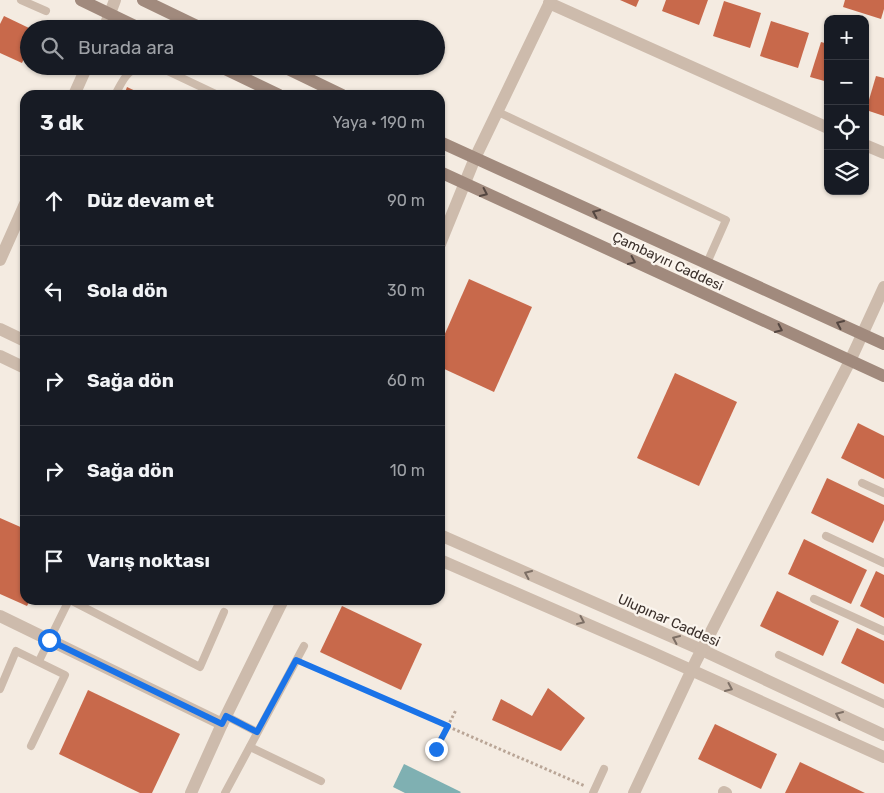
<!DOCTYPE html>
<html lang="tr">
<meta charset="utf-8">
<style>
:root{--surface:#171b24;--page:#242831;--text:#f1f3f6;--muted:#9ea1a6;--line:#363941}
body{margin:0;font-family:Rubik,sans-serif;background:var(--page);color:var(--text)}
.controls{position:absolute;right:15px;top:15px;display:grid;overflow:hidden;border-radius:10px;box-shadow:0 1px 4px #0004}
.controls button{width:45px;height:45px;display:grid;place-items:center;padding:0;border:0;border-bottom:1px solid var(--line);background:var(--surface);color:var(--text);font:25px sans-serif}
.stop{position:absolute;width:15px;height:15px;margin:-11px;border:4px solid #1a73e8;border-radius:50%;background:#fff}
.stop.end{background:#1a73e8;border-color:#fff;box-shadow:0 1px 5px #0008}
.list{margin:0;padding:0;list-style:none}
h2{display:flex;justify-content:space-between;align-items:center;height:65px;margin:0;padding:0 20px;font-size:21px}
h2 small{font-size:16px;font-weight:400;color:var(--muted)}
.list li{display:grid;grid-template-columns:32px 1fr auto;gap:15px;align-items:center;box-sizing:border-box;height:90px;padding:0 20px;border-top:1px solid var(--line)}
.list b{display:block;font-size:19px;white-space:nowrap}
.list em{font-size:16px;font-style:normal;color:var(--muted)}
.icon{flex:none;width:28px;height:28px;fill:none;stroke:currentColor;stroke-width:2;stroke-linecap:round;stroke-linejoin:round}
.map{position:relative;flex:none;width:884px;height:793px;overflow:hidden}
.search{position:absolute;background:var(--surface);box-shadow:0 1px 4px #0004;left:20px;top:20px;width:425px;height:55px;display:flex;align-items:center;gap:12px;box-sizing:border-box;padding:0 18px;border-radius:28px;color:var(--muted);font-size:19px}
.panel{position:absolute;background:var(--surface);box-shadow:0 1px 4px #0004;left:20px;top:90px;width:425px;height:515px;border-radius:15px}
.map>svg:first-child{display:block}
</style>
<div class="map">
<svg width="884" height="793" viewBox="0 0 884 793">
<rect width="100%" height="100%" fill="#f4ebe1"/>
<path fill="#7fb0b2" d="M 404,764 L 461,792 L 460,793 L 405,793 L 393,787 Z"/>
<g fill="#c8694b">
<path d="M 620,0 L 639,0 L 636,7 Z"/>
<path d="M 666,0 L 708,0 L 699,25 L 662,11 Z"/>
<path d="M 845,0 L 884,0 L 884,9 L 881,19 L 843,7 Z"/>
<path d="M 724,1 L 761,13 L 750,48 L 713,36 Z"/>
<path d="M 4,16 L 29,28 L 29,48 L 22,63 L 0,53 L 0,24 Z"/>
<path d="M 771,21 L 809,33 L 798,68 L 760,56 Z"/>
<path d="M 821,42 L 828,44 L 828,82 L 810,77 Z"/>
<path d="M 876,76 L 884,78 L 884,116 L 866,110 Z"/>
<path d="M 127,87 L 144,95 L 124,95 Z"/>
<path d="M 469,279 L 532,307 L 494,392 L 440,367 L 440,345 Z"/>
<path d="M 675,373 L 737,402 L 699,486 L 637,458 Z"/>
<path d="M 858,423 L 884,436 L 884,479 L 841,458 Z"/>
<path d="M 827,478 L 884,505 L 884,520 L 873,543 L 811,513 Z"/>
<path d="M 0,518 L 25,529 L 25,600 L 30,600 L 27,606 L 0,594 Z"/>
<path d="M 804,539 L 867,570 L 851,604 L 788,574 Z"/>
<path d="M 876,571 L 884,575 L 884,618 L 860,606 Z"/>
<path d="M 777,591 L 839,621 L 823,656 L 760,626 Z"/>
<path d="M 342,606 L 422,644 L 401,690 L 320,652 Z"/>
<path d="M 857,628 L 884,641 L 884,684 L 841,663 Z"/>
<path d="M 548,688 L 585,718 L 561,751 L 492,720 L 501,699 L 532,716 Z"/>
<path d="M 88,690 L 180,734 L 152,793 L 140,793 L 59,754 Z"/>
<path d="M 715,724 L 777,754 L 761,789 L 698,759 Z"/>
<path d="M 800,762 L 865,793 L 785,793 Z"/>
</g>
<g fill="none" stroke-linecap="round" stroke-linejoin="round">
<g stroke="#b9a596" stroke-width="3" stroke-dasharray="2.5 2.5" stroke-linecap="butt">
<path d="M 306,665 L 585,786"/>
<path d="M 436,749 L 456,710"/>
</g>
<g stroke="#cdbbac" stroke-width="8">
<path d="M 21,0 L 46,11"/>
<path d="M 151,66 L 161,68 L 218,95"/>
<path d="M 115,95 C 122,82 126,71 141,66"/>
<path d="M 498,112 L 726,220 L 707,263"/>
<path d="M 862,483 L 884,493"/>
<path d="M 826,536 L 884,563"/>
<path d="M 814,599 L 884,631"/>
<path d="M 70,600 L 200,667 L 224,612"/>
<path d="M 779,655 L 884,704"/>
<path d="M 39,661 L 69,600"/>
<path d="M 0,689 L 16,651 L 65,675 L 31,746"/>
<path d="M 226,716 L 257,732"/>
<path d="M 250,747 L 321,781"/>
<path d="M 225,793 L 304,646"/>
<path d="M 593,793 L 604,769"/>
</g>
<g stroke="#cdbbac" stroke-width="12">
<path d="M 549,3 L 828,128"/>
<path d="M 104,29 L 115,0"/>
<path d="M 74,95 L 87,66"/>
<path d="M 865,145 L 884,153"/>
<path d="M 440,244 L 475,158 L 551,0"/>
<path d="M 0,260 L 25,204"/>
<path d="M 0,329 L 25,341"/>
<path d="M 0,356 L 25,368"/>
<path d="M 440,535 L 702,650 L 884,735"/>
<path d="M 440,560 L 651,652 L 884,757"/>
<path d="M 0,616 L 222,724"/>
<path d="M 724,792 L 726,793"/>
<path d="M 191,793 L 222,724 L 283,600"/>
<path d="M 634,793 L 696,661 L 850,361 L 884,287"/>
</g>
<g stroke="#a18a7d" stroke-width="12">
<path d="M 81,0 L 141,29"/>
<path d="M 143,0 L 203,29"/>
<path d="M 219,66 L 279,95"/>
<path d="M 282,66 L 342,95"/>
<path d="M 440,142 L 884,344"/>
<path d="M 440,172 L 884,376"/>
</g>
</g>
<defs><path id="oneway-chevron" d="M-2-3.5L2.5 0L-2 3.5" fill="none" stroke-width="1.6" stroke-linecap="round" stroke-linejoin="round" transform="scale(1.25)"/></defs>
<g stroke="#544640">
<use href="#oneway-chevron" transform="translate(484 193) rotate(25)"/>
<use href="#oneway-chevron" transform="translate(596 213) rotate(-156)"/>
<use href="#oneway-chevron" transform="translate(632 261) rotate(25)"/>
<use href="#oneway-chevron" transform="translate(840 324) rotate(-156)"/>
<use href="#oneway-chevron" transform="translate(779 329) rotate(25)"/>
</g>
<g stroke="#7d6f65">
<use href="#oneway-chevron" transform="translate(528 574) rotate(-156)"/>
<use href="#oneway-chevron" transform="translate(581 621) rotate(24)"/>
<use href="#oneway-chevron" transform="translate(676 639) rotate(-156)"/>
<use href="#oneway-chevron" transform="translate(729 688) rotate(24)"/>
<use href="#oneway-chevron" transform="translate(839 715) rotate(-156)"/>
</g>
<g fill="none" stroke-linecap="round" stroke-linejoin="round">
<path stroke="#1a73e8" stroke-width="6" d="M 49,640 L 222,724 L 226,716 L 257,732 L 296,660 L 448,726 L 436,749"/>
</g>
<g text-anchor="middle" stroke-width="4.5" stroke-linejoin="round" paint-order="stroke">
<g font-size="14" fill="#3b302b" stroke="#fbf5ee">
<text transform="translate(668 261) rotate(25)" y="5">Çambayırı Caddesi</text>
<text transform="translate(669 620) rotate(24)" y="5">Ulupınar Caddesi</text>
</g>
</g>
</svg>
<div class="controls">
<button>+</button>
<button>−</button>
<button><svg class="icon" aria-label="locate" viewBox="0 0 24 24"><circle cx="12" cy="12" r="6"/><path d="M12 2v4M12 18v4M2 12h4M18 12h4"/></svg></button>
<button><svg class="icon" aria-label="layers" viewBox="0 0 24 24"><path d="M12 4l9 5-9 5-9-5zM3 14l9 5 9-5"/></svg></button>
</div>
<div class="stop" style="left:49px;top:640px"></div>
<div class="stop end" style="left:436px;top:749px"></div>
<div class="search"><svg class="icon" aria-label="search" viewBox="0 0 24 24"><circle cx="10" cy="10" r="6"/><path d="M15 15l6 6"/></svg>Burada ara</div>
<section class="panel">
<h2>3 dk<small>Yaya · 190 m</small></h2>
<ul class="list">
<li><svg class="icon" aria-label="ahead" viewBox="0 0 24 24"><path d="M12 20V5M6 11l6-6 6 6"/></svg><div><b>Düz devam et</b></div><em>90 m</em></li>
<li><svg class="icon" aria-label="left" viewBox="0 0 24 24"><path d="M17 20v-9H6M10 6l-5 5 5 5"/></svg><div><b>Sola dön</b></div><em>30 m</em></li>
<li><svg class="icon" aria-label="right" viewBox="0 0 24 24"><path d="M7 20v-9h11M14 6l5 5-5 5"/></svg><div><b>Sağa dön</b></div><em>60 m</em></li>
<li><svg class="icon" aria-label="right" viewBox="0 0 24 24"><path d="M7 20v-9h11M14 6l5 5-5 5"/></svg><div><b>Sağa dön</b></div><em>10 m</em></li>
<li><svg class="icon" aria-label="arrive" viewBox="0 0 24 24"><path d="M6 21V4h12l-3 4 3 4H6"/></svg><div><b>Varış noktası</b></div></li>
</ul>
</section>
</div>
